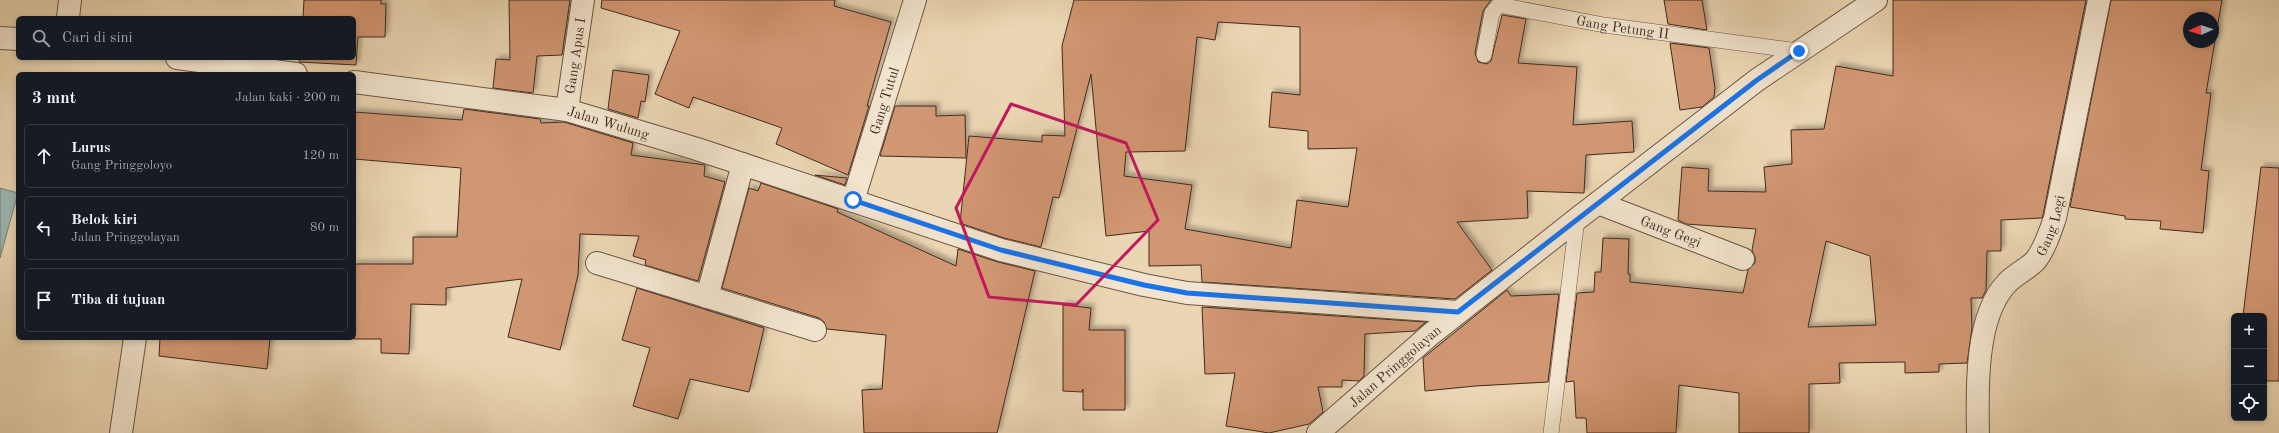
<!DOCTYPE html>
<html lang="id">
<meta charset="utf-8">
<style>
:root{--surface:#171b24;--page:#20242c;--text:#f1f3f6;--muted:#9ea1a6;--line:#363941}
body{margin:0;font-family:"Old Standard TT",serif;background:var(--page);color:var(--text)}
.controls{position:absolute;right:12px;bottom:12px;display:grid;overflow:hidden;border-radius:6px;box-shadow:0 2px 6px #0003}
.controls button{width:36px;height:36px;display:grid;place-items:center;padding:0;border:0;border-bottom:1px solid var(--line);background:var(--surface);color:var(--text);font:20px sans-serif}
.compass{position:absolute;left:2183px;top:12px;width:36px;height:36px;border-radius:50%;background:var(--surface);box-shadow:0 2px 6px #0003;rotate:267deg}
.stop{position:absolute;width:12px;height:12px;margin:-9px;border:3px solid #1a73e8;border-radius:50%;background:#fff}
.stop.end{background:#1a73e8;border-color:#fff;box-shadow:0 1px 4px #0008}
.list{margin:0;padding:0;list-style:none}
h2{display:flex;justify-content:space-between;align-items:center;height:52px;margin:0;padding:0 16px;font-size:17px}
h2 small{font-size:13px;font-weight:400;color:var(--muted)}
.list li{display:grid;grid-template-columns:26px 1fr auto;gap:12px;align-items:center;box-sizing:border-box;height:64px;margin:0 8px 8px;padding:0 8px;border:1px solid var(--line);border-radius:6px}
.list b{display:block;font-size:15px;white-space:nowrap}
.list p{margin:0;font-size:13px;white-space:nowrap;color:var(--muted)}
.list em{font-size:13px;font-style:normal;color:var(--muted)}
.icon{flex:none;width:22px;height:22px;fill:none;stroke:currentColor;stroke-width:2;stroke-linecap:round;stroke-linejoin:round}
.map{position:relative;flex:none;width:2279px;height:433px;overflow:hidden}
.search{position:absolute;background:var(--surface);box-shadow:0 2px 6px #0003;left:16px;top:16px;width:340px;height:44px;display:flex;align-items:center;gap:10px;box-sizing:border-box;padding:0 14px;border-radius:6px;color:var(--muted);font-size:15px}
.panel{position:absolute;background:var(--surface);box-shadow:0 2px 6px #0003;left:16px;top:72px;width:340px;height:268px;border-radius:6px}
.map>svg:first-child{display:block}
</style>
<div class="map">
<svg width="2279" height="433" viewBox="0 0 2279 433">
<defs>
<filter id="shadow"><feDropShadow dx="3.5" dy="-3.5" stdDeviation="2" flood-color="#0004"/></filter>
</defs>
<rect width="100%" height="100%" fill="#ebd6b3"/>
<filter id="stains"><feTurbulence type="fractalNoise" baseFrequency=".005" numOctaves="4"/><feColorMatrix values="0 0 0 0 .2 0 0 0 0 .09 0 0 0 0 .02 0 0 0 .5 -.17"/></filter>
<radialGradient id="worn" r=".72"><stop offset=".6" stop-color="#630" stop-opacity="0"/><stop offset="1" stop-color="#630" stop-opacity=".3"/></radialGradient>
<path fill="#9bb7b5" stroke="#777f79" d="M 0,188 L 18,193 L 0,258 Z"/>
<g fill="#d19672" stroke="#402b1f" fill-rule="evenodd" filter="url(#shadow)">
<path d="M 304,0 L 381,0 L 381,4 L 386,4 L 385,37 L 358,37 L 356,65 L 299,62 L 300,58 L 354,58 L 354,18 L 303,18 Z"/>
<path d="M 509,0 L 570,0 L 562,55 L 537,56 L 533,93 L 493,88 L 496,59 L 510,60 Z"/>
<path d="M 602,0 L 835,0 L 834,6 L 891,22 L 867,106 L 869,106 L 848,175 L 776,144 L 782,128 L 693,97 L 689,108 L 655,94 L 680,31 L 601,8 Z"/>
<path d="M 1074,0 L 1491,0 L 1483,11 L 1475,53 L 1478,62 L 1487,64 L 1491,61 L 1502,15 L 1526,19 L 1518,63 L 1577,67 L 1573,125 L 1632,121 L 1634,152 L 1586,155 L 1584,193 L 1527,191 L 1528,218 L 1457,222 L 1492,270 L 1455,299 L 1202,282 L 1201,265 L 1149,266 L 1149,231 L 1106,236 L 1091,74 L 1059,198 L 1053,197 L 1041,247 L 1004,238 L 960,223 L 969,136 L 1042,142 L 1042,135 L 1065,136 L 1062,46 ZM 1218,22 L 1300,27 L 1300,95 L 1272,92 L 1269,127 L 1308,131 L 1308,149 L 1357,148 L 1348,207 L 1297,200 L 1291,248 L 1185,229 L 1192,185 L 1124,176 L 1126,152 L 1185,151 L 1197,37 L 1215,40 Z"/>
<path d="M 1664,0 L 1702,0 L 1707,30 L 1668,24 Z"/>
<path d="M 1893,0 L 2086,0 L 2043,215 L 2042,218 L 2001,220 L 2001,251 L 1987,251 L 1986,290 L 1982,298 L 1971,298 L 1972,328 L 1967,363 L 1939,364 L 1939,372 L 1905,373 L 1905,362 L 1839,363 L 1840,383 L 1809,384 L 1809,433 L 1739,433 L 1739,393 L 1679,385 L 1676,433 L 1587,433 L 1586,418 L 1576,418 L 1574,381 L 1566,382 L 1577,293 L 1594,292 L 1595,272 L 1601,272 L 1603,238 L 1629,239 L 1628,274 L 1630,274 L 1630,282 L 1743,293 L 1748,270 L 1755,263 L 1755,257 L 1752,250 L 1756,229 L 1686,224 L 1678,220 L 1682,167 L 1709,169 L 1708,191 L 1766,192 L 1764,167 L 1792,164 L 1791,130 L 1824,129 L 1836,66 L 1893,76 ZM 1826,241 L 1870,256 L 1876,325 L 1808,327 Z"/>
<path d="M 2111,0 L 2222,0 L 2206,93 L 2211,93 L 2201,170 L 2209,171 L 2203,233 L 2160,229 L 2161,221 L 2125,219 L 2125,216 L 2070,207 ZM 2189,18 L 2213,18 L 2213,42 L 2189,42 Z"/>
<path d="M 1670,43 L 1709,48 L 1715,88 L 1714,97 L 1702,107 L 1680,110 Z"/>
<path d="M 613,70 L 649,75 L 645,102 L 641,101 L 638,118 L 608,109 Z"/>
<path d="M 895,106 L 936,106 L 936,116 L 965,115 L 966,158 L 880,156 Z"/>
<path d="M 464,109 L 540,119 L 541,123 L 564,122 L 633,143 L 631,155 L 705,165 L 704,176 L 725,182 L 698,281 L 645,265 L 646,260 L 633,256 L 639,236 L 580,234 L 578,275 L 560,350 L 508,337 L 522,279 L 446,288 L 446,305 L 411,304 L 409,354 L 381,353 L 381,339 L 354,339 L 354,264 L 413,264 L 413,237 L 457,237 L 461,168 L 354,159 L 354,112 L 462,120 Z"/>
<path d="M 2261,167 L 2279,168 L 2279,381 L 2264,381 L 2264,316 L 2243,316 Z"/>
<path d="M 815,175 L 847,178 L 845,185 Z"/>
<path d="M 761,183 L 838,209 L 837,212 L 956,266 L 958,249 L 998,262 L 1035,271 L 997,433 L 864,433 L 862,390 L 882,389 L 886,335 L 827,329 L 824,322 L 819,318 L 722,288 L 749,188 L 758,191 Z"/>
<path d="M 637,288 L 764,328 L 749,392 L 690,379 L 678,419 L 633,406 L 650,348 L 622,340 Z"/>
<path d="M 1507,290 L 1511,296 L 1559,294 L 1548,382 L 1475,386 L 1425,391 L 1423,358 Z"/>
<path d="M 1063,305 L 1091,308 L 1089,330 L 1125,330 L 1125,410 L 1083,410 L 1083,389 L 1082,392 L 1063,391 Z"/>
<path d="M 1202,307 L 1426,322 L 1415,331 L 1365,334 L 1364,376 L 1359,381 L 1342,380 L 1342,387 L 1318,387 L 1323,412 L 1309,424 L 1269,433 L 1226,426 L 1235,373 L 1205,374 Z"/>
<path d="M 160,338 L 270,338 L 267,369 L 159,356 Z"/>
</g>
<g fill="none" stroke-linecap="round" stroke-linejoin="round">
<defs>
<g id="service">
<path id="s1" d="M 1484,55 L 1492,13 L 1499,5 L 1604,25 L 1799,51"/>
<path d="M 1551,433 L 1577,219"/>
</g>
<g id="minor">
<path d="M 68,18 L 70,0"/>
<path d="M 0,38 L 18,39"/>
<path d="M 177,58 L 296,74"/>
<path id="s2" d="M 354,82 L 567,110 L 697,149 L 1001,250 L 1144,285 L 1187,293 L 1458,312"/>
<path id="s3" d="M 567,110 L 583,0"/>
<path id="s4" d="M 853,201 L 915,0"/>
<path id="s5" d="M 1598,203 L 1743,259"/>
<path d="M 597,263 L 815,330"/>
<path d="M 707,297 L 743,164"/>
<path d="M 121,433 L 135,338"/>
<path id="s6" d="M 1318,433 L 1431,334 L 1577,219 L 1757,80 L 1876,0"/>
<path id="s7" d="M 1978,433 C 1977,390 1975,316 2007,283 C 2015,274 2028,269 2036,260 C 2045,248 2050,232 2055,218 L 2099,0"/>
</g>
</defs>
<use href="#service" stroke="#6b5644" stroke-width="16"/>
<use href="#minor" stroke="#6b5644" stroke-width="24"/>
<use href="#service" stroke="#f2e4ce" stroke-width="15"/>
<use href="#minor" stroke="#f2e4ce" stroke-width="22"/>
</g>
<g fill="none" stroke-linecap="round" stroke-linejoin="round">
<path stroke="#1a73e8" stroke-width="5" d="M 853,200 L 1001,250 L 1144,285 L 1187,293 L 1458,312 L 1757,80 L 1799,51"/>
</g>
<path fill="none" stroke="#c2185b" stroke-width="3" stroke-linejoin="round" d="M 1011,104 L 1126,143 L 1158,220 L 1076,305 L 989,297 L 956,208 Z"/>
<g text-anchor="middle" stroke-width="3" stroke-linejoin="round" paint-order="stroke">
<g font-size="14" fill="#402b1f" stroke="#f2e4ce">
<text dy="5" stroke="none"><textPath href="#s1" startOffset="179">Gang Petung II</textPath></text>
<text dy="5" stroke="none"><textPath href="#s3" startOffset="55">Gang Apus I</textPath></text>
<text dy="5" stroke="none"><textPath href="#s4" startOffset="105">Gang Tutul</textPath></text>
<text dy="5" stroke="none"><textPath href="#s2" startOffset="258">Jalan Wulung</textPath></text>
<text dy="5" stroke="none"><textPath href="#s7" startOffset="231">Gang Legi</textPath></text>
<text dy="5" stroke="none"><textPath href="#s5" startOffset="78">Gang Gegi</textPath></text>
<text dy="5" stroke="none"><textPath href="#s6" startOffset="102">Jalan Pringgolayan</textPath></text>
</g>
</g>
<rect width="100%" height="100%" filter="url(#stains)"/>
<rect width="100%" height="100%" fill="url(#worn)"/>
</svg>
<div class="controls">
<button>+</button>
<button>−</button>
<button><svg class="icon" aria-label="locate" viewBox="0 0 24 24"><circle cx="12" cy="12" r="6"/><path d="M12 2v4M12 18v4M2 12h4M18 12h4"/></svg></button>
</div>
<svg class="compass" viewBox="-18 -18 36 36"><path d="M0-13l5 13h-10z" fill="#e53935"/><path d="M0 13l5-13h-10z" fill="#9ea1a6"/></svg>
<div class="stop" style="left:853px;top:200px"></div>
<div class="stop end" style="left:1799px;top:51px"></div>
<div class="search"><svg class="icon" aria-label="search" viewBox="0 0 24 24"><circle cx="10" cy="10" r="6"/><path d="M15 15l6 6"/></svg>Cari di sini</div>
<section class="panel">
<h2>3 mnt<small>Jalan kaki · 200 m</small></h2>
<ul class="list">
<li><svg class="icon" aria-label="ahead" viewBox="0 0 24 24"><path d="M12 20V5M6 11l6-6 6 6"/></svg><div><b>Lurus</b><p>Gang Pringgoloyo</p></div><em>120 m</em></li>
<li><svg class="icon" aria-label="left" viewBox="0 0 24 24"><path d="M17 20v-9H6M10 6l-5 5 5 5"/></svg><div><b>Belok kiri</b><p>Jalan Pringgolayan</p></div><em>80 m</em></li>
<li><svg class="icon" aria-label="arrive" viewBox="0 0 24 24"><path d="M6 21V4h12l-3 4 3 4H6"/></svg><div><b>Tiba di tujuan</b></div></li>
</ul>
</section>
</div>
